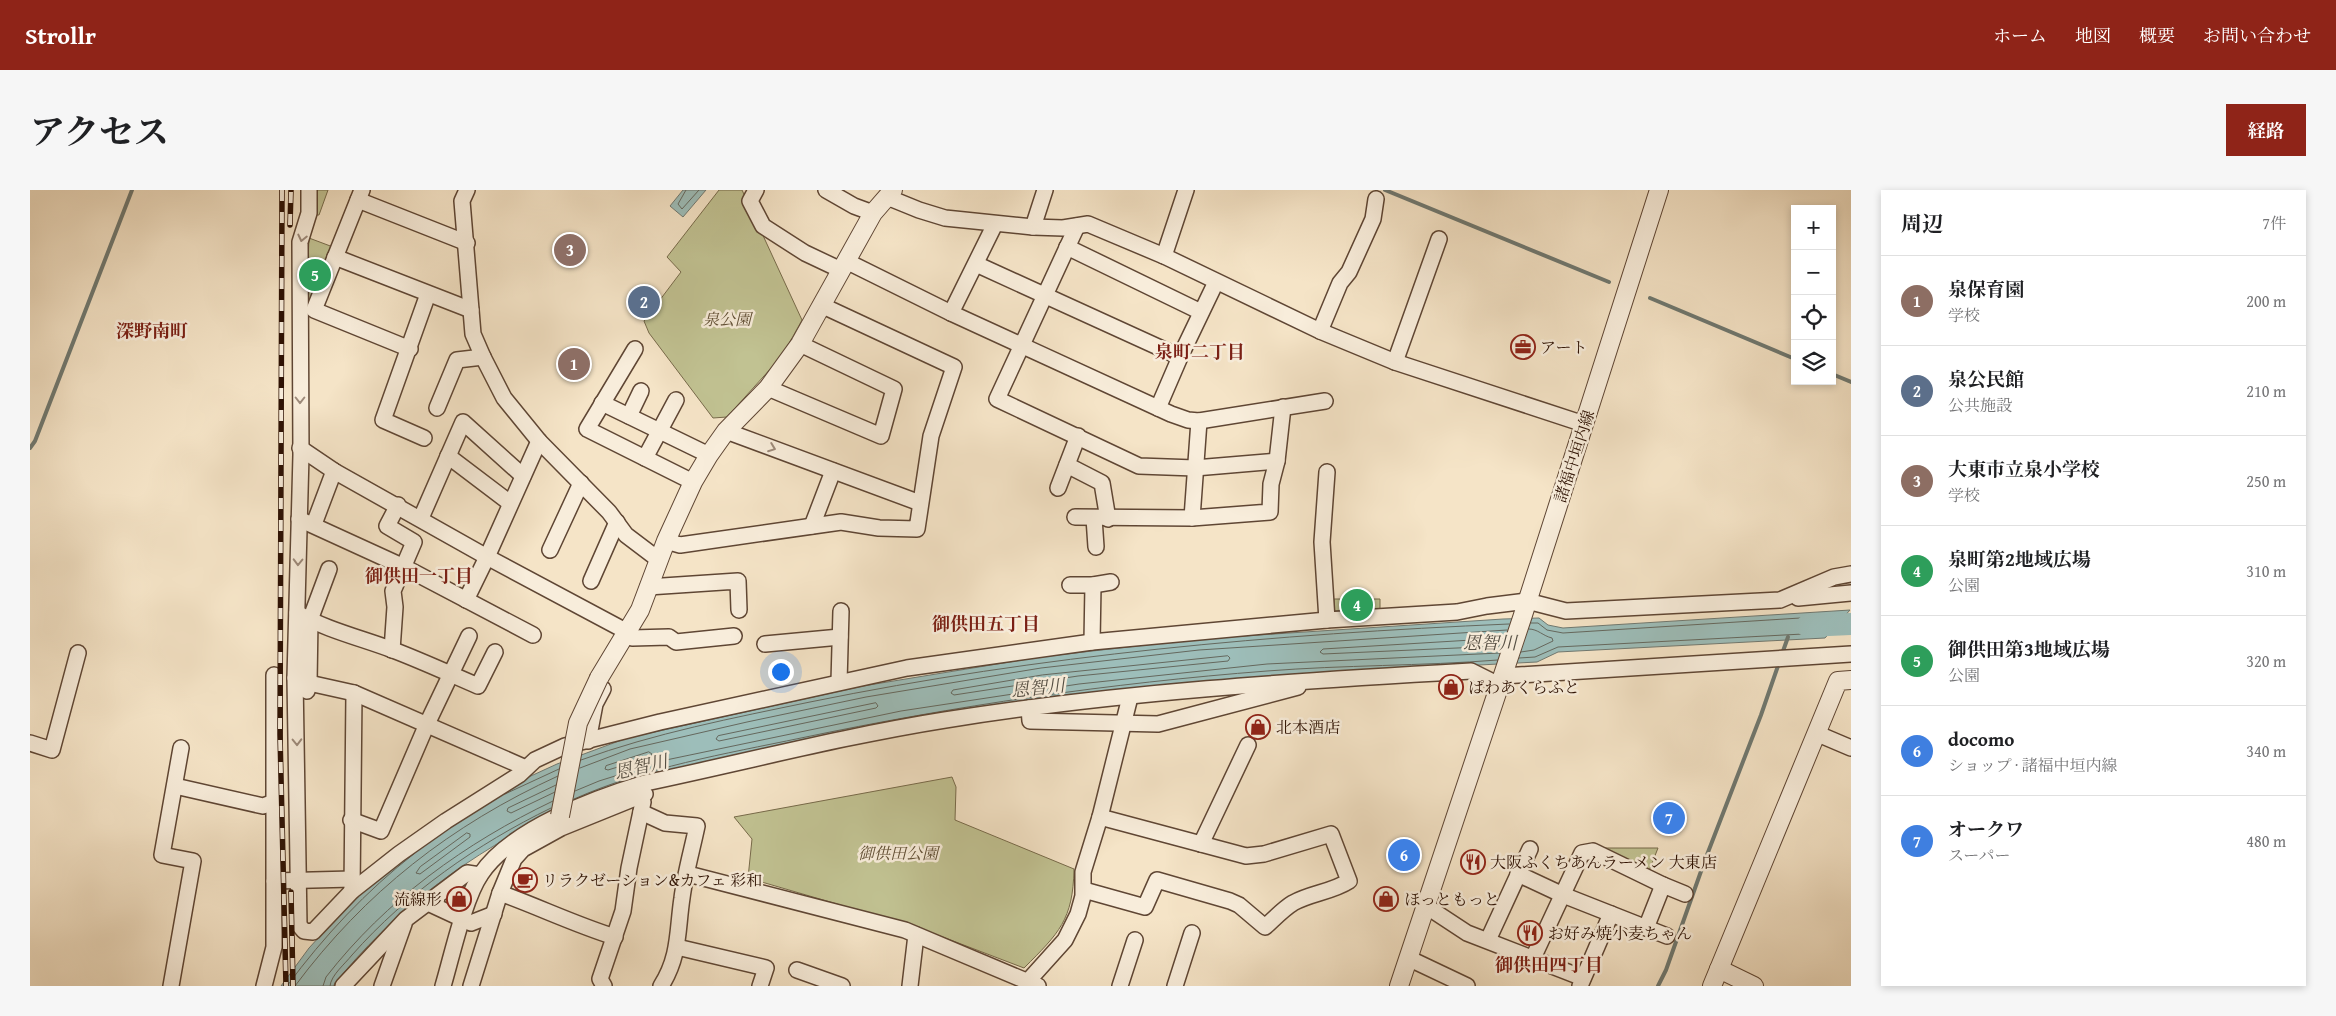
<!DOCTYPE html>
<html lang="ja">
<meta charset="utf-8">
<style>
:root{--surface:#fff;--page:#f6f6f6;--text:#202124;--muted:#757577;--line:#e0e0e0;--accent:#8f2418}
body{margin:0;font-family:"Gentium Book Plus","Noto Serif JP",serif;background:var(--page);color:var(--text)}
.controls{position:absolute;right:15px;top:15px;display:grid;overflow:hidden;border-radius:0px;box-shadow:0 2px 8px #0003}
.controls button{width:45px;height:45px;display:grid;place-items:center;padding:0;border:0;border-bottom:1px solid var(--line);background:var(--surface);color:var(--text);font:25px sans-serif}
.you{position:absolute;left:750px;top:481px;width:18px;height:18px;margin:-12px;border:4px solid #fff;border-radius:50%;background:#1a73e8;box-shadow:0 0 0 8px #1a73e833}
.badge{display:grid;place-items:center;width:32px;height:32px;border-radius:50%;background:var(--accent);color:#fff;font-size:16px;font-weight:700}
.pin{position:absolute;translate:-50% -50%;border:2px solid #fff;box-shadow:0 1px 5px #0006}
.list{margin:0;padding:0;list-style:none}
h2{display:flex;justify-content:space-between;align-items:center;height:65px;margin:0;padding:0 20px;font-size:21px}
h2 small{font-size:16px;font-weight:400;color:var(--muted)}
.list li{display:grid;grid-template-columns:32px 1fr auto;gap:15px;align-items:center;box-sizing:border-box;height:90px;padding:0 20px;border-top:1px solid var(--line)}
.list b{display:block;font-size:19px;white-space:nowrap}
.list p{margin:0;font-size:16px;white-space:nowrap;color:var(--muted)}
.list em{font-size:16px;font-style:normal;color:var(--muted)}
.icon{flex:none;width:28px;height:28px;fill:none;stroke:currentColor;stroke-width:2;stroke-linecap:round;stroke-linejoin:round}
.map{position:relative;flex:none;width:1821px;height:796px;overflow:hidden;border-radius:0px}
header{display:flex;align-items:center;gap:30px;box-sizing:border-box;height:70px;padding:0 25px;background:var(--accent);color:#fff}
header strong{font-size:24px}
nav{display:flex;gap:28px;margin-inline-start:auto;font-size:18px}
.intro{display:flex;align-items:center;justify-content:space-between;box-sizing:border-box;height:120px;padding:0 30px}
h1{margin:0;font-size:35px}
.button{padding:12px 22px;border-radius:0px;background:var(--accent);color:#fff;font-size:18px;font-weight:700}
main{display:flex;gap:30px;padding:0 30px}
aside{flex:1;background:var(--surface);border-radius:0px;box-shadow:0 2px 8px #0003}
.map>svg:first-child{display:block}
</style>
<header>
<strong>Strollr</strong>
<nav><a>ホーム</a><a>地図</a><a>概要</a><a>お問い合わせ</a></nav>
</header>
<div class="intro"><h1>アクセス</h1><a class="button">経路</a></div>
<main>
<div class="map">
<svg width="1821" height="796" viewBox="0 0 1821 796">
<rect width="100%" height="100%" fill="#f5e4c7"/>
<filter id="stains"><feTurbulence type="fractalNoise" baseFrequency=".004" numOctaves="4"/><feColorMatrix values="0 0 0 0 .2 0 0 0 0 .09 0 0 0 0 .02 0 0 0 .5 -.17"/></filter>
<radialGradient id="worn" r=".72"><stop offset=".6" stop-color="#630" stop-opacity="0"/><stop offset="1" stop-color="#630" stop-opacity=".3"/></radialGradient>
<g fill="#c1c292" stroke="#776a4a">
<path d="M 285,0 L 298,0 L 289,25 L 286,25 Z"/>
<path d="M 689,0 L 712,0 L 772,130 L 752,166 L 697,227 L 683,228 L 619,143 L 614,131 L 651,82 L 637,67 Z"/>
<path d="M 279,48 L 303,57 L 283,116 L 276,114 Z"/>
<path d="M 1304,409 L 1350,409 L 1350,420 L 1304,421 Z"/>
<path d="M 922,587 L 926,597 L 925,630 L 1044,679 C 1043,730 1029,743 994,778 L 889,738 L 718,688 L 722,649 L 704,627 Z"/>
<path d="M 1572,658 L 1628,658 L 1619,681 Z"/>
</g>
<g fill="#9dbeba" stroke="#707971">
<path d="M 653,0 L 676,0 L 653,27 L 640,16 Z"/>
<path d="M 1820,420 L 1795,448 L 1528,462 L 1507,472 L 1238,486 L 1051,505 L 873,532 L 528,621 C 441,663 363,720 303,796 L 251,796 L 279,758 L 312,722 L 341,693 L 378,662 L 479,596 L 527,574 L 597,548 L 833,496 L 1010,467 L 1168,449 L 1473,429 L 1509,428 L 1518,435 L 1533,438 Z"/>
</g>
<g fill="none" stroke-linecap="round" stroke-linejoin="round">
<g stroke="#65685e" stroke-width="1">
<path d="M 656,0 L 648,14 L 652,19 L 669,0"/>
<path d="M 1472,456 L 1293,464 L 1290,462 L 1293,459 L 1475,448"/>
<path d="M 1491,462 L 1504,460 L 1523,451 L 1522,448 C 1513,446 1508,439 1499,439"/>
<path d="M 1198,466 L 1200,468 L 1198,471 L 1048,486 L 924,505 L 921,503 L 923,500 L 1012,485 Z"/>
<path d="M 1489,468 L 1505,467 L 1528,457 L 1792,443 L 1804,429 L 1802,426 L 1533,443 L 1517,440 L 1508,433 L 1501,433"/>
<path d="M 846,513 L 848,516 L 846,518 L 689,551 L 686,549 L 688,546 Z"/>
<path d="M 619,562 L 622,564 L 620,567 L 578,580 L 575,579 L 576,576 Z"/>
<path d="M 551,570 C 625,543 703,528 780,512 C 1010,465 1245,444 1479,434"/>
<path d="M 550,578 L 600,559 L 717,532 L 836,507 L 1011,478 L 1169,460 L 1477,440"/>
<path d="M 545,601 L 569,591 L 636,570 L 871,521 L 1049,494 L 1237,474 L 1470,463"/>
<path d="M 525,602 L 481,623 L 477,621 L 478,618 L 526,595"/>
<path d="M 475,604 L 529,579"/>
<path d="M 544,609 C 616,577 694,564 771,548 C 924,516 1080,493 1237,481 C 1314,475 1391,476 1468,470"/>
<path d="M 437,643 L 440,644 L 440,647 L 390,684 L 386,683 L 390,677 Z"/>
<path d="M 257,796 C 294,746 336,701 385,663"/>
<path d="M 265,796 C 335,702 421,635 528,586"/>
<path d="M 293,796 L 296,787 C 356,710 435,653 523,611"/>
<path d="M 300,796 C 301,785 315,774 322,765 C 377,703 447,654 521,618"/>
</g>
<g stroke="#707971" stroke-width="4">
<path d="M 1355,0 L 1579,92"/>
<path d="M 1620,108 L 1765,169"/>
<path d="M 1802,184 L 1821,192"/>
<path d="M 0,258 L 5,251 L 102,0"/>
<path d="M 1752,464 L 1758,447"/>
<path d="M 1628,796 L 1636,780 L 1675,670 L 1731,525 L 1749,473"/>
</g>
<path stroke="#9dbeba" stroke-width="22" d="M 1777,436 L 1821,434"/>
<defs>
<g id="minor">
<path d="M 279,0 L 279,23 L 270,52 L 271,265 L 265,488 L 269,735 L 274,741 L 283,742 L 322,701 L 369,664 L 416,631 L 489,585 L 505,570 L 535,556 L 630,532 L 877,478 L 1062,452 L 1297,430 L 1427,422 L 1457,416 L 1497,411 L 1536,421 L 1750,410 L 1804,387 L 1821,384"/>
<path d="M 332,0 L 284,120 L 380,159"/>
<path d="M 437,0 L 432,11 L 443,144 L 453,167 L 474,208 L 509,251 L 579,322 L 596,345 L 629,370"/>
<path d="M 726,0 L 720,11 L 733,36 L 775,63 L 811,80"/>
<path d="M 796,0 L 824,16 L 843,23"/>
<path d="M 857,7 L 889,20 L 915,28 L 1003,37 L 1033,38 L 1058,34 L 1134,66 L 1290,141 L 1365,172 L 1554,234"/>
<path d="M 328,10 L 437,53"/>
<path d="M 1047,36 L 967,209 L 1109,276 L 1165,278 L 1247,271"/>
<path d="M 1003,37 L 1015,0"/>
<path d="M 1037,57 L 1171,122"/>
<path d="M 1134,66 L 1156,0"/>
<path d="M 305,67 L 441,120"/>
<path d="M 816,71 L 921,123 L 1141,224 L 1158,230 L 1169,231 L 1295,211"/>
<path d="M 946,74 L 1150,167"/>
<path d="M 921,123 L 965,34"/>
<path d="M 1290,141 L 1310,93 L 1319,82 L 1343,29 L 1346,9"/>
<path d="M 605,159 L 557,239 L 663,292"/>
<path d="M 1365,172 L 1409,49"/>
<path d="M 738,198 L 851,246 L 864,199 L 770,154"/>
<path d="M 572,213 L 679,265"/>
<path d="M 407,218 L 427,170 L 453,167"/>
<path d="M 1128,218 L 1150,167 L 1186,92"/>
<path d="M 599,226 L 611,201"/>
<path d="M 696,241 L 890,313"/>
<path d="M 394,248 L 353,230 L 398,104"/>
<path d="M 270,258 L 304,281 L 457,367 L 590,438 L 602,448 L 639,447 L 646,452 L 704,446"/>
<path d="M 418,266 L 480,313"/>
<path d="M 615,268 L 646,210"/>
<path d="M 1037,275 L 1072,293 L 1078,329"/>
<path d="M 1028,298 L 1048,246"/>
<path d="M 1045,327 L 1162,328 L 1240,322 L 1241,294 L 1247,271 L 1253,217"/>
<path d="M 391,328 L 433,232 L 493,286"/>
<path d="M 1064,328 L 1066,357"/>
<path d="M 1162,328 L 1169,231"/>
<path d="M 269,329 L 374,377 L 503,445"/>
<path d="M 284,334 L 304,281"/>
<path d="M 782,336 L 803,281"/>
<path d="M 636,351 L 650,355 L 811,332 L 849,338 L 887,339 L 901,246 L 924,177 L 791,115"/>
<path d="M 520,360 L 551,293"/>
<path d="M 561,391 L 587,332"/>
<path d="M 1040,395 L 1063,395 L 1081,392"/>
<path d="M 618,397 L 708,391 L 709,420"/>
<path d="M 1768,408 L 1821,403"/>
<path d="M 436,410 L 457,367 L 509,251"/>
<path d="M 267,423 C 297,440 331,448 363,460 C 392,471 420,484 448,496 L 465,462"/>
<path d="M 1297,430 L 1292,352 L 1297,282"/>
<path d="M 1062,452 L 1063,395"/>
<path d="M 735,454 L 810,447"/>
<path d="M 362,460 L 365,417 L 363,401 L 384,352 L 357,336 L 368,315"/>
<path d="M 1473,486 L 1821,464"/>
<path d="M 265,488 L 279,493 L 324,503 L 496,578"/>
<path d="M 809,492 L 811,421"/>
<path d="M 277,501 L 279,493 L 280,430 L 299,379"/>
<path d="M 999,518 L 1000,531 L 1128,534 L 1268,497"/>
<path d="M 1788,544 L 1821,558"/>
<path d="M 558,551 L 565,514 L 573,499"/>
<path d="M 0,553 L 22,560 L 48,463"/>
<path d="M 145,596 L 233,616 L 244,612"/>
<path d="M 611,622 L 635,633 L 667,636 C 662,660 655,684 652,708 C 647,741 650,766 631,796"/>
<path d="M 321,630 L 351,641 L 397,534 L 439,446"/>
<path d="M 1171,654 L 1218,555"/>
<path d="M 658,684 L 875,740 L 1008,796"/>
<path d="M 1488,684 L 1533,705 L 1637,746"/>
<path d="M 244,691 L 322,689"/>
<path d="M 1054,700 L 1115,717 L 1127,690 L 1200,711 L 1209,715 L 1235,737 C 1244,729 1253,719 1263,713 C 1281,703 1302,702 1319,691 L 1301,644 L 1234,664 L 1216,666 L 1070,627"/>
<path d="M 322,701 L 324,503"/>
<path d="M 470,703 C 509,717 546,735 585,747"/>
<path d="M 398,713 L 441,733 L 464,724"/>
<path d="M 1396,716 L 1437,743 L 1553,788"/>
<path d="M 1616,738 L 1633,695 L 1655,704"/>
<path d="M 1458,750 L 1500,659"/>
<path d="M 647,757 L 736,778 L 730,796"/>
<path d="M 1378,768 L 1437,796"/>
<path d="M 1503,768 L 1552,663 L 1563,661 L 1633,695"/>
<path d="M 767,780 L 812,796"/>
<path d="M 999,790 L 1035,750 L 1048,724 L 1053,706 L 1053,682 L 1070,627 L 1100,507"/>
<path d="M 141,796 L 163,671 L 132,665 L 151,558"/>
<path d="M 234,796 L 244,757 L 244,485"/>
<path d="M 313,796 L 376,729 L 437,683 L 450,685"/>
<path d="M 352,796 L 374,734"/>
<path d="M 413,796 C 422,766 434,709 451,684 C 481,639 565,608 615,593 C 715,572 814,546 915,530 C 1089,502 1265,491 1441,481 L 1469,495"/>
<path d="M 441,796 L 470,703 L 484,669 L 493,659 L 531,638 L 615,604"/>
<path d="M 574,796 L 570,789 L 593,721 L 599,678 L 613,612"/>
<path d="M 880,796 L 886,745"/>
<path d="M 1090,796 L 1105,750"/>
<path d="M 1145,796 L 1162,743"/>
<path d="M 1550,796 L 1581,724"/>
</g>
<g id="tertiary">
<path d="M 569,488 L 610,420 L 636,351 L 663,292 L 679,265 L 696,241 L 738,198 L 770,154 L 843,23 L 863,0"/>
<path d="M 1689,779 L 1724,796"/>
<path d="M 1369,796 L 1492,428 L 1629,0"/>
<path d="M 1682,796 L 1808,491 L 1821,490"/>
</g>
</defs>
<use href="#minor" stroke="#5f4634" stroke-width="18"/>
<use href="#tertiary" stroke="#5f4634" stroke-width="20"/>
<use href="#minor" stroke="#f8eddb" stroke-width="15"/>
<use href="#tertiary" stroke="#f8eddb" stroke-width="18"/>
<defs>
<g id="rail">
<path d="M 252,0 L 250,545 L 256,796"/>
<path d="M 260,35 L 261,0"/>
<path d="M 261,702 L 263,796"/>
</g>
</defs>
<use href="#rail" stroke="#2d1103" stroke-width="5.5"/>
<use href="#rail" stroke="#f8eddb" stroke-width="4" stroke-dasharray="11" stroke-linecap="butt"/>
<defs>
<path id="tertiary-bridge" d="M 530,626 L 548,533 L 569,488"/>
</defs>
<use href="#tertiary-bridge" stroke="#5f4634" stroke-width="20" stroke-linecap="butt"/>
<use href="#tertiary-bridge" stroke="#f8eddb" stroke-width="18"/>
</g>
<defs><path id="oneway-chevron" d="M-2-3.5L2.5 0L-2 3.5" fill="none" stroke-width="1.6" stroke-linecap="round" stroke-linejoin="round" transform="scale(1.25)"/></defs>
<g stroke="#9d8a7a">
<use href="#oneway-chevron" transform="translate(272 48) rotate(103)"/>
<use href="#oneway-chevron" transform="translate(270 210) rotate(90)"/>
<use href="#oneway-chevron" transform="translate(742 258) rotate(21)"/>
<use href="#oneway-chevron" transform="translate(268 372) rotate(91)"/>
<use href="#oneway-chevron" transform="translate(267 552) rotate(89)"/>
</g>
<defs>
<symbol id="office-ring" viewBox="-11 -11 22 22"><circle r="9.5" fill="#f8eddb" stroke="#8f2418" stroke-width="1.5"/><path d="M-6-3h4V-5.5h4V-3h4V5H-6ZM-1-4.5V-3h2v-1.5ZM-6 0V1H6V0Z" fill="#8f2418"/></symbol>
<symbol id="shop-ring" viewBox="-11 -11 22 22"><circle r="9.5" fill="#f8eddb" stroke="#8f2418" stroke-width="1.5"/><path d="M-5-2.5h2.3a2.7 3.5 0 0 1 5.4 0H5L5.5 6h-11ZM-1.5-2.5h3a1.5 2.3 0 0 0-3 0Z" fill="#8f2418"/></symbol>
<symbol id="restaurant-ring" viewBox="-11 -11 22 22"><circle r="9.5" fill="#f8eddb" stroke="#8f2418" stroke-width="1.5"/><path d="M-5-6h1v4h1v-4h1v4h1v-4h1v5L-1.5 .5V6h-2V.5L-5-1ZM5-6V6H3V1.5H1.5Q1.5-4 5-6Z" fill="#8f2418"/></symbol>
<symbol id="cafe-ring" viewBox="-11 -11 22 22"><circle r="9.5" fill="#f8eddb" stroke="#8f2418" stroke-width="1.5"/><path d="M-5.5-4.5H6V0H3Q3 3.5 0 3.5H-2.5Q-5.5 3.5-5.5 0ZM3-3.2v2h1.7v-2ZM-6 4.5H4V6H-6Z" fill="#8f2418"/></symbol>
</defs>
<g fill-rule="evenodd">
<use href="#office-ring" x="1479" y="143" width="28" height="28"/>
<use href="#shop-ring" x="1407" y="483" width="28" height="28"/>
<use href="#shop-ring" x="1214" y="523" width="28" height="28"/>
<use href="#restaurant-ring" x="1429" y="658" width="28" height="28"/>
<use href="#cafe-ring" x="481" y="676" width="28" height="28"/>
<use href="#shop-ring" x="415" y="695" width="28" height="28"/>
<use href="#shop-ring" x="1342" y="695" width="28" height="28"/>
<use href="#restaurant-ring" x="1486" y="729" width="28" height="28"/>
</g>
<g text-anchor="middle" stroke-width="5" stroke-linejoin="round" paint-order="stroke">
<g font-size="16" font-style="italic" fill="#614f35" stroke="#f8eddb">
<text x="697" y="135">泉公園</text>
<text x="868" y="669">御供田公園</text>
</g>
<g font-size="16" fill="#2d1103" stroke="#f8eddb" text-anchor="start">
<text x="1510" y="163">アート</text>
<text x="1438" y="503">ぱわあくらふと</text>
<text x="1246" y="543">北本酒店</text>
<text x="1460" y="678">大阪ふくちあんラーメン 大東店</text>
<text x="512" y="696">リラクゼーション&amp;カフェ 彩和</text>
<text x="412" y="715" text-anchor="end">流線形</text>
<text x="1374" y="715">ほっともっと</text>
<text x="1518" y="749">お好み焼小麦ちゃん</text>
</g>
<g font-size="16" fill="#2d1103" stroke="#f8eddb">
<text transform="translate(1544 266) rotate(-72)" y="6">諸福中垣内線</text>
</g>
<g font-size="18" font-weight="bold" fill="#7a1f14" stroke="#f8eddb">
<text x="122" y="147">深野南町</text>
<text x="1170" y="168">泉町二丁目</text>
<text x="389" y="392">御供田一丁目</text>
<text x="956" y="440">御供田五丁目</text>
<text x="1519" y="781">御供田四丁目</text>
</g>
<g font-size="18" font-style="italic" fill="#544e43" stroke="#f8eddb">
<text x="1460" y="459">恩智川</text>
<text transform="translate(1008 498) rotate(-6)" y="6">恩智川</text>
<text transform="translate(611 577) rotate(-13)" y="6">恩智川</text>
</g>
</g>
<rect width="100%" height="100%" filter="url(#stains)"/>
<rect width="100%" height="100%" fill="url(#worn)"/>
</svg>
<div class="controls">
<button>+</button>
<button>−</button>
<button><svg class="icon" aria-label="locate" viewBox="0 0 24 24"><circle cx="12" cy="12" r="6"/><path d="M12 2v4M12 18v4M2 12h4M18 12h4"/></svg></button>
<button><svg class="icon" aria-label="layers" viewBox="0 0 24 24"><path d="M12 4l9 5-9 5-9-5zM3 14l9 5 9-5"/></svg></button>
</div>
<div class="you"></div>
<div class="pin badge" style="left:544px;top:174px;background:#8d6e63">1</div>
<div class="pin badge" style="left:614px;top:112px;background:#5c6f8a">2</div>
<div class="pin badge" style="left:540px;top:60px;background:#8d6e63">3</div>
<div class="pin badge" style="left:1327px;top:415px;background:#2e9e5b">4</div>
<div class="pin badge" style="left:285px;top:85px;background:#2e9e5b">5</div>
<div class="pin badge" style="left:1374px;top:665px;background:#3f7fe0">6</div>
<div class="pin badge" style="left:1639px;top:628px;background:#3f7fe0">7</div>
</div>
<aside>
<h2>周辺<small>7件</small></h2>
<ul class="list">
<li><span class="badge" style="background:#8d6e63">1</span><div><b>泉保育園</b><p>学校</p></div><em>200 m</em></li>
<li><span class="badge" style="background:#5c6f8a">2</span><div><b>泉公民館</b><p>公共施設</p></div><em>210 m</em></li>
<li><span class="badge" style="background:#8d6e63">3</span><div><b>大東市立泉小学校</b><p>学校</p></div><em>250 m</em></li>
<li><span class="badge" style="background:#2e9e5b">4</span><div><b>泉町第2地域広場</b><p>公園</p></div><em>310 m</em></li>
<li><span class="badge" style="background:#2e9e5b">5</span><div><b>御供田第3地域広場</b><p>公園</p></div><em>320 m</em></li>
<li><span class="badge" style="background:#3f7fe0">6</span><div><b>docomo</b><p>ショップ · 諸福中垣内線</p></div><em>340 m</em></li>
<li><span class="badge" style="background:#3f7fe0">7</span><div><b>オークワ</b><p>スーパー</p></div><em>480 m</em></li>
</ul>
</aside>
</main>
